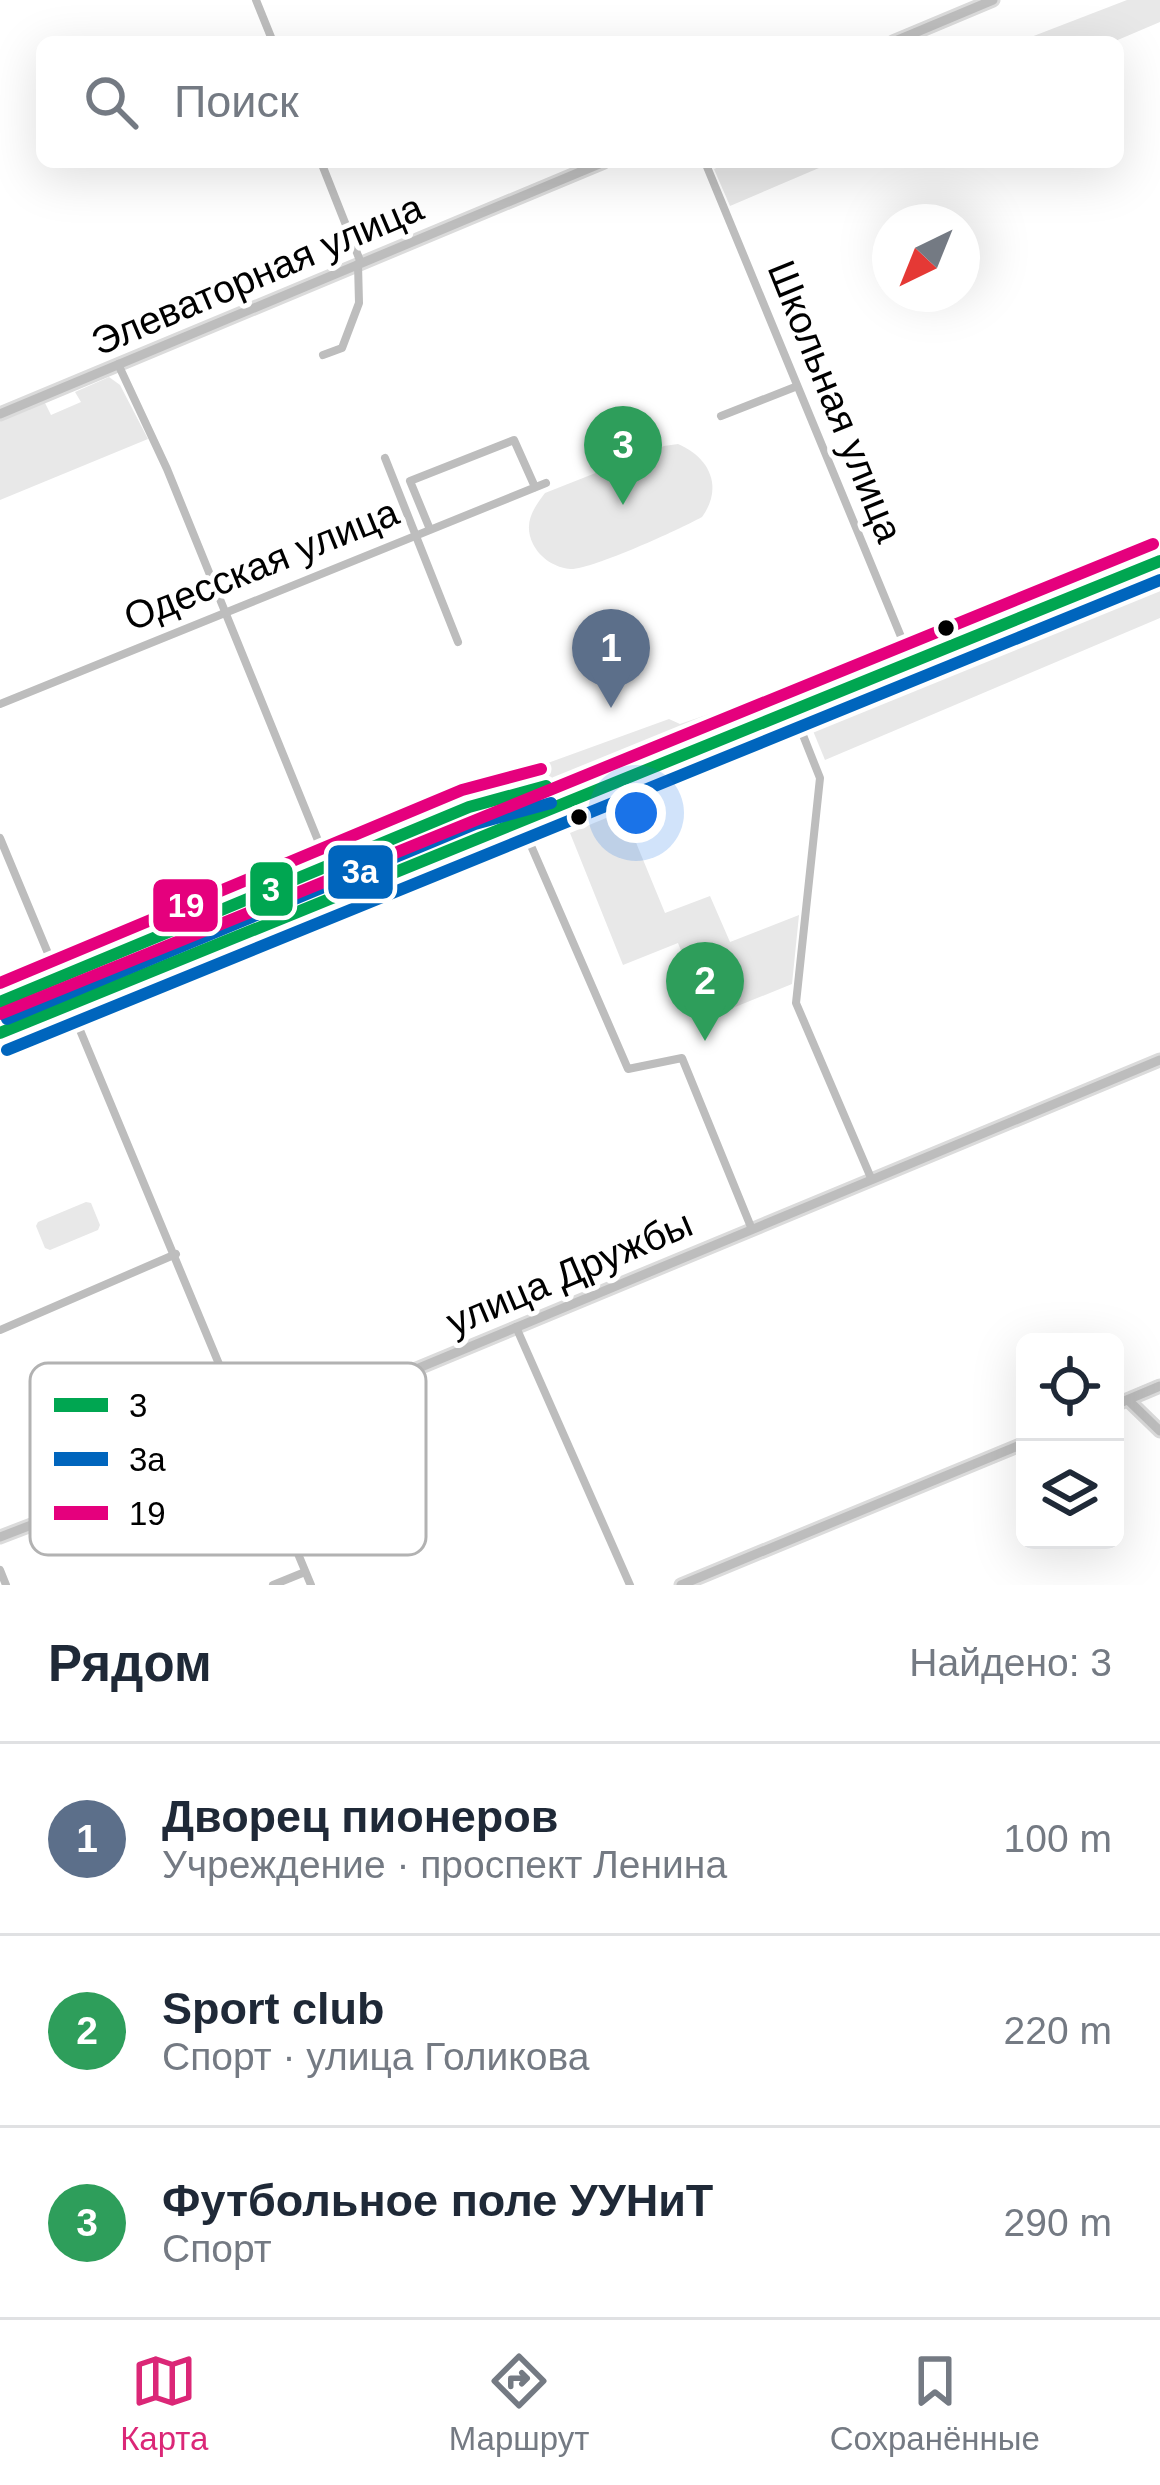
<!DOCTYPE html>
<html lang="ru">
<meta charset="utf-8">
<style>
:root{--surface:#fff;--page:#f2f2f3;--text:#1f2937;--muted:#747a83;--line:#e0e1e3;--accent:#db2777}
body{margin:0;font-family:Arial,sans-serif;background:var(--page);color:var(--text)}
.controls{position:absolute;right:36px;bottom:36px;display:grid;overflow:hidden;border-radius:18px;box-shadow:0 12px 48px #0002}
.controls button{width:108px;height:108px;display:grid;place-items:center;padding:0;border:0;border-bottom:3px solid var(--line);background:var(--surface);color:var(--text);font:60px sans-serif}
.compass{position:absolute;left:872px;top:204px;width:108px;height:108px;border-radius:50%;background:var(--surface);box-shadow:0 12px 48px #0002;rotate:223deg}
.you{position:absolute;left:636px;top:813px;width:42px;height:42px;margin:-30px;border:9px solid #fff;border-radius:50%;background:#1a73e8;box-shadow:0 0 0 18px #1a73e833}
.badge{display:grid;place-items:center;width:78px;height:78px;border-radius:50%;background:var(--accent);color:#fff;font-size:39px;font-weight:700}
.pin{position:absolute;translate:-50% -99px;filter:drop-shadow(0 3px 6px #0008)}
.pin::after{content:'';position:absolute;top:63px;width:42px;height:36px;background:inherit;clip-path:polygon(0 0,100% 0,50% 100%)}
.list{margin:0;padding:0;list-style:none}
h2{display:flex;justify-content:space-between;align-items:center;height:156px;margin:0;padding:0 48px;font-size:51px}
h2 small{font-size:39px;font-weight:400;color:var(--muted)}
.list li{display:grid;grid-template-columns:78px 1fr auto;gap:36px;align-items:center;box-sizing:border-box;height:192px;padding:0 48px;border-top:3px solid var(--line)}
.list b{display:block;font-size:45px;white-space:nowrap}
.list p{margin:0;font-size:39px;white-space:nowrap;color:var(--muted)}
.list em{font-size:39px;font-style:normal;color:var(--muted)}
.icon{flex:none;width:66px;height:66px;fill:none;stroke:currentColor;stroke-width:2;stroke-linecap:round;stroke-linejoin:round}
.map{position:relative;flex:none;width:1160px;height:1585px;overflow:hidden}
.search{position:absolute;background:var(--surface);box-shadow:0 12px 48px #0002;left:36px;right:36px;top:36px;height:132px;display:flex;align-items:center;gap:30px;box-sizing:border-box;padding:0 42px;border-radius:18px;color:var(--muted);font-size:45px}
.sheet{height:732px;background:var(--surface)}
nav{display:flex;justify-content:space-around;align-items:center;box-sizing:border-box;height:168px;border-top:3px solid var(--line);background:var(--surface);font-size:33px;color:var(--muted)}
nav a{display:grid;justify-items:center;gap:6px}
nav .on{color:var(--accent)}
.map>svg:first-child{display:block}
</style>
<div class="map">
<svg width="1160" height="1585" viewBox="0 0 1160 1585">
<rect width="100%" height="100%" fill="#fff"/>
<g fill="#e8e8e8">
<path d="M 1127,0 L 1160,0 L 1160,22 L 1113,42 L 1018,42 Z"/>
<path d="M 731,162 L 833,162 L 730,206 L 714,169 Z"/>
<path d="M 109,377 L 120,385 L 148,439 L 0,500 L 0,417 L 43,399 L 51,415 L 81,402 L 75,392 Z"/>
<path d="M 678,444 C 709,457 724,487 702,517 C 680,529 593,569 571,569 C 555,568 540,558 533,544 C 523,523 533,509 545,493 L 664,446 Z"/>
<path d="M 1160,565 L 1160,618 L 825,760 L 804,709 Z"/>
<path d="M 747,701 L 754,715 L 566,779 L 494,795 L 523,772 L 669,719 L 680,724 Z"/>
<path d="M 623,811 L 665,913 L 710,896 L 730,942 L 799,915 L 792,984 L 708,1018 L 678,943 L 623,965 L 570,833 Z"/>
<path d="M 486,812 L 490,822 L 483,830 L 84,997 L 77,976 Z"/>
<path d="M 86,1202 L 91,1203 L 100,1225 L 98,1230 L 50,1250 L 45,1248 L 36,1226 L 38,1222 Z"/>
</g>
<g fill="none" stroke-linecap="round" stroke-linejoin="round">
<defs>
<g id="major">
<path d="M 893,42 L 993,0"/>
<path d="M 0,414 L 604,162"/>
<path d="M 0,1002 L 481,803 L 610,771 L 688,745 L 1160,552"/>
<path d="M 0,1033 C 386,873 774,720 1160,561"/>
<path d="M 1128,1400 L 1160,1431"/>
<path d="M 1115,1405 L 1160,1386"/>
<path d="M 0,1537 L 154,1478 L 1160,1060"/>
<path d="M 681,1585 L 1025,1443"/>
</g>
</defs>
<use href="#major" stroke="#dbdbdb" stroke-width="15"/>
<g stroke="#bdbdbd" stroke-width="8">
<path d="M 256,0 L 273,42"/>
<path d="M 321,162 L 361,263"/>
<path d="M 705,162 L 909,656"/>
<path d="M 323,355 L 342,348 L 359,303 L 358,264"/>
<path d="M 118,364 L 167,469 L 328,865"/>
<path d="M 721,416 L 795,387"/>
<path d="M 385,458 L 458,642"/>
<path d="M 429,527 L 410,481 L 514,440 L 535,487"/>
<path d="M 0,704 L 546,483"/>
<path d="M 793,710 L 820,778 L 796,1003 L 871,1178"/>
<path d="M 509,795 L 628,1069 L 682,1058 L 751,1227"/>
<path d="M 0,838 L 311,1585"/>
<path d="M 516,1327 L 630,1585"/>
<path d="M 0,1330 L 176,1254"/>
<path d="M 0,1570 L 6,1585"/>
<path d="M 273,1585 L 305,1572"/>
</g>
<use href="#major" stroke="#bdbdbd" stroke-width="9"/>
<defs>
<g id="bus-1">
<path d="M 0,1002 L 469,807 L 546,786"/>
<path d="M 0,1033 L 1160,561"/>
</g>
<g id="bus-2">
<path d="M 7,1019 L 475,824 L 551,803"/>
<path d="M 7,1050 L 1160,580"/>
</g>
<g id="bus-3">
<path d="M 0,983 L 462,790 L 541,769"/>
<path d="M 0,1014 L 1153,544"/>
</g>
</defs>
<use href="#bus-1" stroke="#fff" stroke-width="21"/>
<use href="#bus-2" stroke="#fff" stroke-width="21"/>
<use href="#bus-3" stroke="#fff" stroke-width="21"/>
<use href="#bus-1" stroke="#00a651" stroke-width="12"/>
<use href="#bus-2" stroke="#0065bd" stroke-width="12"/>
<use href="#bus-3" stroke="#e5007d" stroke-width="12"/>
</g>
<g fill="#000" stroke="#fff" stroke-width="4.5">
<circle cx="946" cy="628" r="10"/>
<circle cx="579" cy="817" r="10"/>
</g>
<g text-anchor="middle" stroke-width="10" stroke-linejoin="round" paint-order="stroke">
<g font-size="39" fill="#000" stroke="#fff">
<text transform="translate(257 274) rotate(-23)" y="14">Элеваторная улица</text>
<text transform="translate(836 401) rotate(68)" y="14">Школьная улица</text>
<text transform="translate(261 564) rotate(-22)" y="14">Одесская улица</text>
<text transform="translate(569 1272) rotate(-23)" y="14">улица Дружбы</text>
</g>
</g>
<rect x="30" y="1363" width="396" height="192" rx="18" fill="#fff" stroke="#b2b2b2" stroke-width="3"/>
<rect x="54" y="1398" width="54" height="14" fill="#00a651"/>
<rect x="54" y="1452" width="54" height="14" fill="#0065bd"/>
<rect x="54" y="1506" width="54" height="14" fill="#e5007d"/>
<g font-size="33" fill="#000">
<text x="129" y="1417">3</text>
<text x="129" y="1471">3а</text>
<text x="129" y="1525">19</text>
</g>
<g stroke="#fff" stroke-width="4.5">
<rect x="326" y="843" width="69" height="58" rx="12" fill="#0065bd"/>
<rect x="248" y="860" width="47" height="58" rx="12" fill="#00a651"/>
<rect x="151" y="877" width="69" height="57" rx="12" fill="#e5007d"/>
</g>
<g font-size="33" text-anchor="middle" font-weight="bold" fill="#fff">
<text x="360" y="883">3а</text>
<text x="271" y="901">3</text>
<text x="186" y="917">19</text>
</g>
</svg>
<div class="controls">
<button><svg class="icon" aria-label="locate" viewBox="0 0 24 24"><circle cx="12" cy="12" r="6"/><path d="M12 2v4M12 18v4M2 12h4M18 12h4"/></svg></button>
<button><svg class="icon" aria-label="layers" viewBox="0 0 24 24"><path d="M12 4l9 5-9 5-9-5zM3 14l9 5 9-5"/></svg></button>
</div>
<svg class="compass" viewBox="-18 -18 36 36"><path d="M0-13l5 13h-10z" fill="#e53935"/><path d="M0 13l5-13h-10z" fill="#747a83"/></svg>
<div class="you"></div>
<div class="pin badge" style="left:611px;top:708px;background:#5c6f8a">1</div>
<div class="pin badge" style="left:705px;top:1041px;background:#2e9e5b">2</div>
<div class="pin badge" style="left:623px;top:505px;background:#2e9e5b">3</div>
<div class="search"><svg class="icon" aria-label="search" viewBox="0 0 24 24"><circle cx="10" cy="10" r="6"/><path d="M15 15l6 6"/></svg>Поиск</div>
</div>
<section class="sheet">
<h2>Рядом<small>Найдено: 3</small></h2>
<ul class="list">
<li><span class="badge" style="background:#5c6f8a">1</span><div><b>Дворец пионеров</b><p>Учреждение · проспект Ленина</p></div><em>100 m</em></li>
<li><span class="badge" style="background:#2e9e5b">2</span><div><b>Sport club</b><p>Спорт · улица Голикова</p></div><em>220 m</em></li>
<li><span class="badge" style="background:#2e9e5b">3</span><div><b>Футбольное поле УУНиТ</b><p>Спорт</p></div><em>290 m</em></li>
</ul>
</section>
<nav>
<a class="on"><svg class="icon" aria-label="map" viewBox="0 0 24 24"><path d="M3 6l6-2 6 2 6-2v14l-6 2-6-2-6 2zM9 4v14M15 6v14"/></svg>Карта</a>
<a><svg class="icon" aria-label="directions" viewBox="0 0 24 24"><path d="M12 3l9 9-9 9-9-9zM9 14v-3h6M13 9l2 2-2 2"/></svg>Маршрут</a>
<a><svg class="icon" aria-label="saved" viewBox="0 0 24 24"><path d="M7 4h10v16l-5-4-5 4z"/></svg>Сохранённые</a>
</nav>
